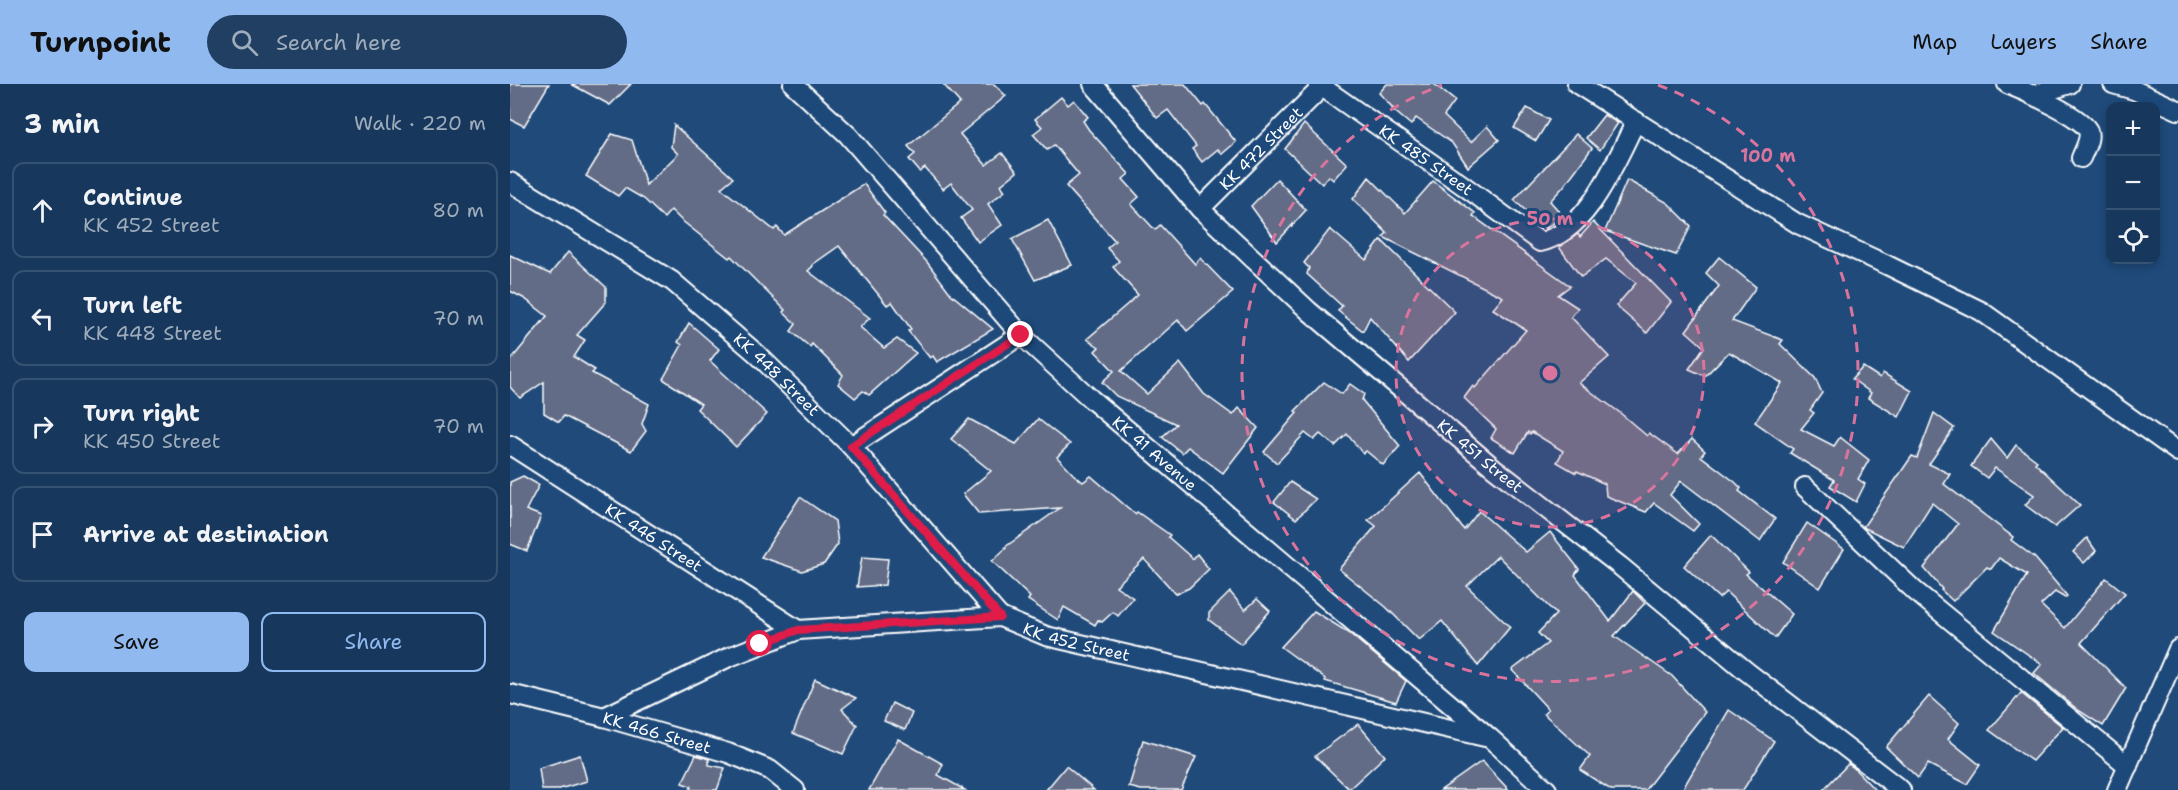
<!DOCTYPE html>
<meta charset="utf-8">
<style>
:root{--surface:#17385c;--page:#203f62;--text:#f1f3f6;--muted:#9eacbb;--line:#365272;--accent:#90b9f0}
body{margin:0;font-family:"Shantell Sans",sans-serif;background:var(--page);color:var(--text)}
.controls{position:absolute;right:18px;top:18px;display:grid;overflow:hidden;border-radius:12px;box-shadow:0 3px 9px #0003}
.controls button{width:54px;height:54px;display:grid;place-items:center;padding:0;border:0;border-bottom:2px solid var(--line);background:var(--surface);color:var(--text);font:30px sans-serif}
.stop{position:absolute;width:18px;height:18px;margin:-14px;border:4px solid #e11d48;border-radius:50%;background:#fff}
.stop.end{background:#e11d48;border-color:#fff;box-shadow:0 2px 6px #0008}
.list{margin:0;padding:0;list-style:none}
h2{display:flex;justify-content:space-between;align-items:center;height:78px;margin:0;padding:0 24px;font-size:26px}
h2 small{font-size:20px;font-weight:400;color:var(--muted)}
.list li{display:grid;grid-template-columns:39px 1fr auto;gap:18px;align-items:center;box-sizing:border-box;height:96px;margin:0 12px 12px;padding:0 12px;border:2px solid var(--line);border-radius:12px}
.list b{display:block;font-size:22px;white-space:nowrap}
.list p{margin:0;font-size:20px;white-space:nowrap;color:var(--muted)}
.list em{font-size:20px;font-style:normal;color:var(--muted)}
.actions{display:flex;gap:12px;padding:18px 24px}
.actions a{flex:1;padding:14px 0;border:2px solid var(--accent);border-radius:12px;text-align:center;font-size:21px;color:var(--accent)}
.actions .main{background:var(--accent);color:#111}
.icon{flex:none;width:33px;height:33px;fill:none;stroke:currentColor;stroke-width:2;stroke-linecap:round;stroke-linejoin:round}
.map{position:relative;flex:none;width:1668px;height:706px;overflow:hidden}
header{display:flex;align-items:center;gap:36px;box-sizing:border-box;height:84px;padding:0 30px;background:var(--accent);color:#111}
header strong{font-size:28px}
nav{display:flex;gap:33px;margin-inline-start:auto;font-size:21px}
.search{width:420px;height:54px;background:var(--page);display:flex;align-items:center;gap:15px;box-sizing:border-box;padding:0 21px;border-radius:33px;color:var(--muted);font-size:22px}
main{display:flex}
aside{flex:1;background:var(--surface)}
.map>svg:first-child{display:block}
</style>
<header>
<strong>Turnpoint</strong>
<div class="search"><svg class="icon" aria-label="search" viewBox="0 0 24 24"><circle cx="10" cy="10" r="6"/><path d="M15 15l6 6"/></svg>Search here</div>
<nav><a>Map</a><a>Layers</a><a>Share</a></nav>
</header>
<main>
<aside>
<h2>3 min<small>Walk · 220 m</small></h2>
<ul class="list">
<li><svg class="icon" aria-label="ahead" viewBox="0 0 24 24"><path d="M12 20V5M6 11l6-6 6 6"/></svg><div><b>Continue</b><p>KK 452 Street</p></div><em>80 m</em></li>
<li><svg class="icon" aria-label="left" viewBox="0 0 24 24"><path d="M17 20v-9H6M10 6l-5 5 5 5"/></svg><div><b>Turn left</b><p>KK 448 Street</p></div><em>70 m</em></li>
<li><svg class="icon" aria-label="right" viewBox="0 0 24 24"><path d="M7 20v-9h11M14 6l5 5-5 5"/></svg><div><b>Turn right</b><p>KK 450 Street</p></div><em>70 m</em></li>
<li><svg class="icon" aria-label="arrive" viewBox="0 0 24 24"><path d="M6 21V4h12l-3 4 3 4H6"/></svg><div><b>Arrive at destination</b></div></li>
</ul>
<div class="actions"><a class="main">Save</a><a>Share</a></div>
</aside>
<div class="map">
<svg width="1668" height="706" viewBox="0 0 1668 706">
<rect width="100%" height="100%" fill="#1f4a7a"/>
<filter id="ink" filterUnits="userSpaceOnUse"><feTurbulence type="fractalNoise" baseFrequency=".0167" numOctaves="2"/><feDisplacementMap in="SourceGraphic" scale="12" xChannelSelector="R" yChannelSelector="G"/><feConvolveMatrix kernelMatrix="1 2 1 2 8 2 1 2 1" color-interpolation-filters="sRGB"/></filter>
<g filter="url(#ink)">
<g fill="#646c87" stroke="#fff" stroke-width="1.5">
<path d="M 0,0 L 39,0 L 14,42 L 0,35 Z"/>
<path d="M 61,0 L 121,0 L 100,21 Z"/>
<path d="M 433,0 L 484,0 L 496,12 L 450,50 L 476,81 L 492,69 L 507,88 L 491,101 L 495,107 L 478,120 L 492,141 L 468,158 L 451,134 L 462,126 L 441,99 L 433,105 L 415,84 L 410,88 L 399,75 L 405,70 L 398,62 L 450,19 Z"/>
<path d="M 620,0 L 675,0 L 693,22 L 695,20 L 726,58 L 712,70 L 708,65 L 692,78 L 682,65 L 686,62 L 658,26 L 647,34 Z"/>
<path d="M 877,0 L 924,0 L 945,17 L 934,32 L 961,58 L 977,42 L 989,56 L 958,83 L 942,59 L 906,34 L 901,41 L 882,25 L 883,24 L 869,9 Z"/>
<path d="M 551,13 L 558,21 L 564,16 L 578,33 L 573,37 L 579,46 L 619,90 L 613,95 L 629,113 L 621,120 L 645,146 L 650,141 L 685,180 L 690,174 L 723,208 L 677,247 L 668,236 L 611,287 L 637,310 L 670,279 L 694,310 L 723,331 L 729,324 L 748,344 L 713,389 L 678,363 L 672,369 L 652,353 L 666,340 L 606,312 L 592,298 L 604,287 L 585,267 L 589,263 L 577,255 L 628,211 L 603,183 L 609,177 L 597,164 L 605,157 L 556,102 L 569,91 L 544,61 L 537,66 L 523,50 L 532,43 L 525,35 Z"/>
<path d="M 1017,24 L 1039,36 L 1026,57 L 1004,44 Z"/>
<path d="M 1094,31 L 1108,39 L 1090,66 L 1076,54 Z"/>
<path d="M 794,40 L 837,80 L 823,96 L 819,92 L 812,100 L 775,65 Z"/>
<path d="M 164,41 L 223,94 L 211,104 L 264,146 L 267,143 L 274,151 L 354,100 L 375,129 L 373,131 L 417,178 L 441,210 L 483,245 L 427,278 L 423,272 L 420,274 L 398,247 L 401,245 L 382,218 L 377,221 L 329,162 L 302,181 L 303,182 L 298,187 L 360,234 L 350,243 L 374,264 L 387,255 L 406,269 L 359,311 L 353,307 L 345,314 L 328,300 L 333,291 L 302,260 L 300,263 L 281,247 L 286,240 L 273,228 L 275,226 L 221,172 L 219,174 L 171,136 L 161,126 L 154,134 L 134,115 L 115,104 L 108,112 L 76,92 L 102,50 L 122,56 L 136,101 L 168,70 L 161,63 Z"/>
<path d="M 1066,50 L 1082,64 L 1054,102 L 1040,117 L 1054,133 L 1035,144 L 1004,116 Z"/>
<path d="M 859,93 L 895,129 L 923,97 L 965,129 L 963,132 L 1060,202 L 1048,211 L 1068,224 L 1061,233 L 1099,273 L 1069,299 L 1109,328 L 1137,352 L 1139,349 L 1168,370 L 1182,355 L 1195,367 L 1191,372 L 1225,398 L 1231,404 L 1229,407 L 1265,435 L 1250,457 L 1171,397 L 1160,411 L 1189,440 L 1183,447 L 1144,419 L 1136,428 L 1096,412 L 1095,400 L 1067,387 L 1066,389 L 1047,378 L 1053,367 L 1022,348 L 1020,350 L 1018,348 L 1005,369 L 981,354 L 986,345 L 954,314 L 963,302 L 965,304 L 1016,246 L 983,225 L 993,213 L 873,153 L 877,149 L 843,115 Z"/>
<path d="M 767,95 L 796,126 L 767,158 L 741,122 Z"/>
<path d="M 1117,96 L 1158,119 L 1181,142 L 1166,171 L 1095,147 Z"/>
<path d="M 538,136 L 562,181 L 525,196 L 502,155 Z"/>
<path d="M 1083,138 L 1161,218 L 1137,249 L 1106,222 L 1126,199 L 1096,175 L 1071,193 L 1049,163 L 1068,150 L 1070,153 Z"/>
<path d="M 820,145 L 856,176 L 871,156 L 945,228 L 899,278 L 860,233 L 853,247 L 828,227 L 832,222 L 797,190 L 799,184 L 794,179 Z"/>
<path d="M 58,168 L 96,203 L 96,218 L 67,251 L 75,256 L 64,273 L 85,286 L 82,289 L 139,320 L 132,340 L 136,347 L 121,367 L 54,332 L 49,338 L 34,329 L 34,298 L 10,314 L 0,303 L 0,277 L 37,232 L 15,215 L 0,207 L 0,171 L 40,190 Z"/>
<path d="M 1209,173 L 1246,203 L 1222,237 L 1273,256 L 1270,260 L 1305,294 L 1312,309 L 1300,326 L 1304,329 L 1291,345 L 1324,362 L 1330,353 L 1359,376 L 1348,395 L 1355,400 L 1346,418 L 1320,402 L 1324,396 L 1280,369 L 1283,365 L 1245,338 L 1272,299 L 1219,268 L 1195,292 L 1179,285 L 1194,263 L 1176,247 L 1209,202 L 1196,189 Z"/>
<path d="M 179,239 L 209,265 L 200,277 L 257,330 L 226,363 L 187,325 L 191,320 L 153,295 L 172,261 L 168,258 Z"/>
<path d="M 1353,283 L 1370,294 L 1373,289 L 1402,307 L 1389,333 L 1358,314 L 1361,309 L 1342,295 Z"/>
<path d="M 814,298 L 832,310 L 840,300 L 854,310 L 852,316 L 890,362 L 873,381 L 856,367 L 853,370 L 837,350 L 825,362 L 810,350 L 804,356 L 795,349 L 767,379 L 754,368 L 787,329 L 785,327 Z"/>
<path d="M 1424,329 L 1444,344 L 1419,380 L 1440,390 L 1434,400 L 1503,453 L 1501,456 L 1525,474 L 1557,512 L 1555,514 L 1545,508 L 1531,521 L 1555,544 L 1596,494 L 1615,509 L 1571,559 L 1616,604 L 1593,642 L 1568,626 L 1526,591 L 1524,589 L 1532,580 L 1484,547 L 1517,491 L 1489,474 L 1481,485 L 1477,483 L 1443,517 L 1431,506 L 1432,505 L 1414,484 L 1448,440 L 1422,419 L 1394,463 L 1353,443 L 1402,372 L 1407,374 Z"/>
<path d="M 459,335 L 506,360 L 528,335 L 560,360 L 547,373 L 563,390 L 573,398 L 581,392 L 625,430 L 627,428 L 660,451 L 658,453 L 683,475 L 687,470 L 699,485 L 679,504 L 666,510 L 634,475 L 606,502 L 623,514 L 608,532 L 603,528 L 592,538 L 588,536 L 585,541 L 554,523 L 548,536 L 518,516 L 520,513 L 482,477 L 496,464 L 495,463 L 550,424 L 469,430 L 453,410 L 481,387 L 441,355 Z"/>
<path d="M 1481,355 L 1497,374 L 1506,361 L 1527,377 L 1525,379 L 1570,421 L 1545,443 L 1515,421 L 1524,411 L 1485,384 L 1477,394 L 1461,382 Z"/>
<path d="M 910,389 L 954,446 L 969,427 L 1016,468 L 1040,448 L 1069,485 L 1065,491 L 1100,537 L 1123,507 L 1135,519 L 1104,552 L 1162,592 L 1195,628 L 1135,706 L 1101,706 L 1070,686 L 1080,672 L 1034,630 L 1038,625 L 1002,586 L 1038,559 L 1028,549 L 1046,530 L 988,472 L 957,502 L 1000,543 L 968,582 L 932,537 L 909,556 L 876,523 L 829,485 L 866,442 L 858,436 Z"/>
<path d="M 13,392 L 29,401 L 16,426 L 31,432 L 17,467 L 0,460 L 0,398 Z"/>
<path d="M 780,398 L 806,415 L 786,435 L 764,418 Z"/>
<path d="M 290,413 L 325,437 L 328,460 L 314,480 L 292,487 L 251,473 Z"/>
<path d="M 1297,439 L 1334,465 L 1310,504 L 1273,478 Z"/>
<path d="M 1201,451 L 1239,488 L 1236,490 L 1282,530 L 1265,554 L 1216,508 L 1209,514 L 1174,482 Z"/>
<path d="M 1577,454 L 1586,467 L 1574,479 L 1563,468 Z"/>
<path d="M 352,473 L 378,475 L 375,501 L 347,503 Z"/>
<path d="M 720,508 L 735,526 L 747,515 L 760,527 L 731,560 L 699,536 L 699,529 Z"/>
<path d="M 804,527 L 839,549 L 896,597 L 886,618 L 815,597 L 815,595 L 771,563 Z"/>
<path d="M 305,595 L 346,614 L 332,625 L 347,641 L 333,670 L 283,649 Z"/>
<path d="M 1511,609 L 1553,643 L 1522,677 L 1479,646 Z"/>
<path d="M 1419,612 L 1449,639 L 1438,655 L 1470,681 L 1457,700 L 1418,680 L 1408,694 L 1376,663 Z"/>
<path d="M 382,619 L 402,629 L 395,646 L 374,637 Z"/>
<path d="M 1219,626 L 1264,657 L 1233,706 L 1172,706 Z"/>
<path d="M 848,640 L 875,672 L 839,705 L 805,672 Z"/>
<path d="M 388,655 L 433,680 L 428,691 L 455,706 L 359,706 Z"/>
<path d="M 633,656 L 686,673 L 671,706 L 631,706 L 619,703 Z"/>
<path d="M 70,671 L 77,697 L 46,706 L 32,706 L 29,684 Z"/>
<path d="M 186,671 L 199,675 L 199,681 L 215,684 L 207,706 L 180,706 L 181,702 L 172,699 Z"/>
<path d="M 972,677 L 999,706 L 931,706 Z"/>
<path d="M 1338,680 L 1343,683 L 1365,706 L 1313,706 Z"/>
<path d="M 556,682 L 584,706 L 536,706 Z"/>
</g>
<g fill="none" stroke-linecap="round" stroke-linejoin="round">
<defs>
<g id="minor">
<path id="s1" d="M 283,0 L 338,51 L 511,251 L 581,315 L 980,654 L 1037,706"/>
<path id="s2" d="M 583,0 L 690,125 L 799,227 L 984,384 L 1110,482 L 1236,587 L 1391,706"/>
<path id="s3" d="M 808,0 L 954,102 L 1030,158 C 1079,147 1105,78 1126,37"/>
<path d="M 1067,0 L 1288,140 L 1377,181 L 1471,227 L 1668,368"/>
<path d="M 1497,0 C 1512,6 1574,33 1578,47 C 1581,55 1574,66 1571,74"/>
<path d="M 1603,0 L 1624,6 L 1668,26"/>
<path d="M 1523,11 L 1560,0"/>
<path id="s4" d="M 0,98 L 162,197 L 247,270 L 341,362 L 490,533"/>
<path id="s5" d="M 690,125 L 815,0"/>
<path id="s6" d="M 0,361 L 288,546"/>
<path d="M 341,362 L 511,251"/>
<path d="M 1295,403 L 1405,507 L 1618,682"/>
<path id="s7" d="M 0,610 L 94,633 L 218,669 L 260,686 L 285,706"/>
<path id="s8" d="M 94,633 L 219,573 L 288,546 L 490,533 L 536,552 L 975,653"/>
<path d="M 1607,706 L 1668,565"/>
</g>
</defs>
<use href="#minor" stroke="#fff" stroke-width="22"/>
<use href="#minor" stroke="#1f4a7a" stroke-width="18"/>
</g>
</g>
<g fill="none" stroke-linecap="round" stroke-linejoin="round" filter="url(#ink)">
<path stroke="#e11d48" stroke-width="8" d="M 250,560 L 288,546 L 490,533 L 341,362 L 511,251"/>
</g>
<circle cx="1040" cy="289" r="154" fill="#da749d" fill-opacity=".12"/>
<g fill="none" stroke="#da749d" stroke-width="3" stroke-dasharray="10 8">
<circle cx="1040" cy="289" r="154"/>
<path d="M1148 1A308 308 0 1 1 932 1"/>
</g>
<g text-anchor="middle" stroke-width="6" stroke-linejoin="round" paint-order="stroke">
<g font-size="16" fill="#fff" stroke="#1f4a7a">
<text dy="6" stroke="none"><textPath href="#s5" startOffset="86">KK 472 Street</textPath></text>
<text dy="6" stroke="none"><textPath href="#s3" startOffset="132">KK 485 Street</textPath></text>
<text dy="6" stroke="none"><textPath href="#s4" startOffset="330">KK 448 Street</textPath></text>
<text dy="6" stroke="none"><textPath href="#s1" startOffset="518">KK 41 Avenue</textPath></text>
<text dy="6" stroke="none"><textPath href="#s2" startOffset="538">KK 451 Street</textPath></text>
<text dy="6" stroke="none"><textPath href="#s6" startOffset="171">KK 446 Street</textPath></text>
<text dy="6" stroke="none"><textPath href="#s8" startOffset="496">KK 452 Street</textPath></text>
<text dy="6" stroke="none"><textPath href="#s7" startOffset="152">KK 466 Street</textPath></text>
</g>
</g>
<circle cx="1040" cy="289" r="9" fill="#da749d" stroke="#1f4a7a" stroke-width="3"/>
<g font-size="18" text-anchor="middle" font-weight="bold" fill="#da749d" stroke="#1f4a7a" stroke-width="6" stroke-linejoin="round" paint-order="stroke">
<text x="1258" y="78">100 m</text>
<text x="1040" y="141">50 m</text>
</g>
</svg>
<div class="controls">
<button>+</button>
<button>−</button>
<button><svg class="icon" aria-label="locate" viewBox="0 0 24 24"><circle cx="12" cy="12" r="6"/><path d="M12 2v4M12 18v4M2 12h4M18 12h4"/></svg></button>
</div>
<div class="stop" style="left:250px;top:560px"></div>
<div class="stop end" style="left:511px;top:251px"></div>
</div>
</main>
